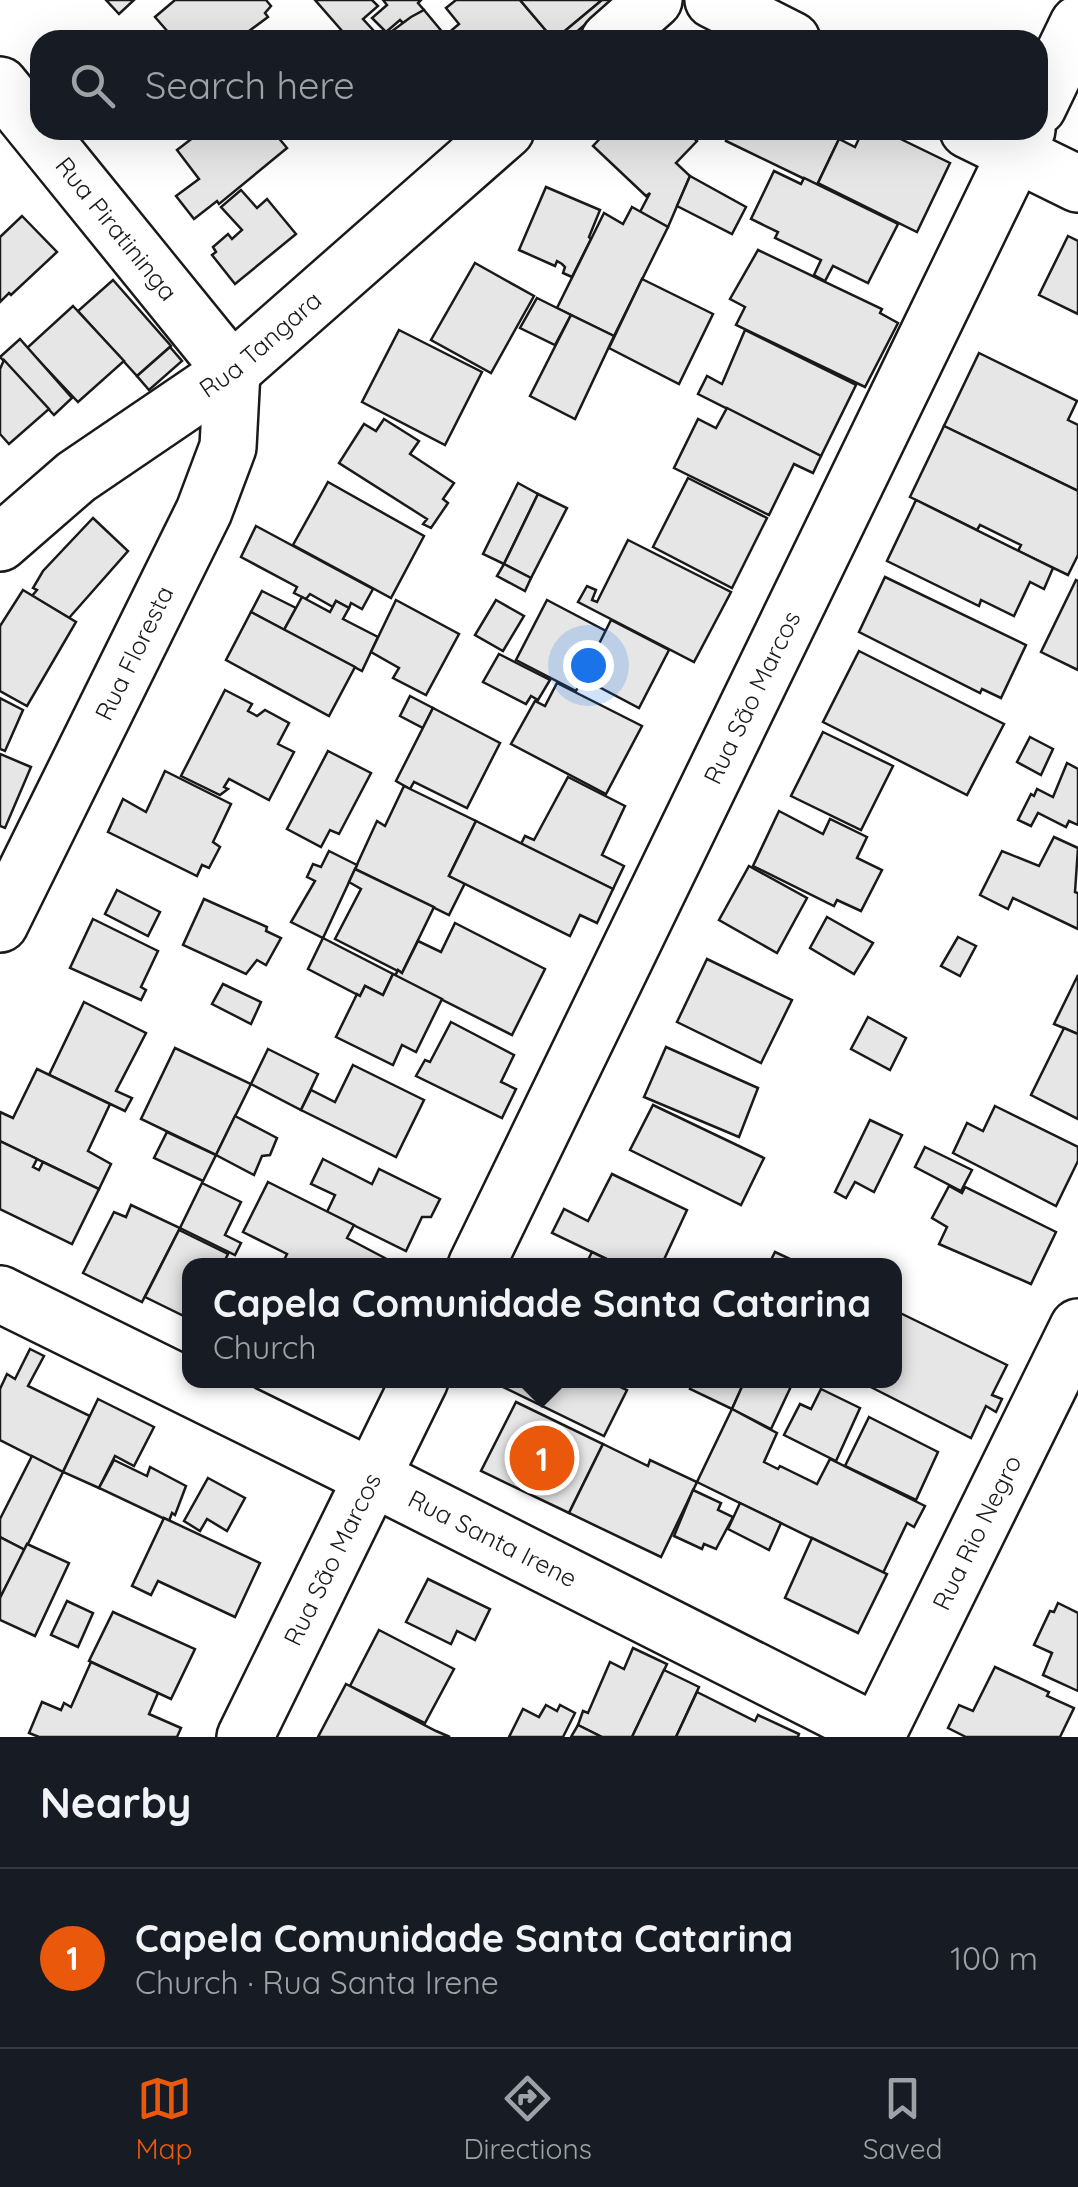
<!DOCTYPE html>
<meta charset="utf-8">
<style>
:root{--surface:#171b24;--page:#242831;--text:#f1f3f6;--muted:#9ea1a6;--line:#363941;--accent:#ea580c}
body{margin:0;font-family:Quicksand,sans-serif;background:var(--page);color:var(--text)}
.you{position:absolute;left:588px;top:665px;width:35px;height:35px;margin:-25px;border:8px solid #fff;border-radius:50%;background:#1a73e8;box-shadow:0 0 0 15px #1a73e833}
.badge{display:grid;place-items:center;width:65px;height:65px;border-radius:50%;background:var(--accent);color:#fff;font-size:32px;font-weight:700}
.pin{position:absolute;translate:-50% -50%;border:5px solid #fff;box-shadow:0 2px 10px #0006}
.popup{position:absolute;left:182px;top:1258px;width:720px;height:130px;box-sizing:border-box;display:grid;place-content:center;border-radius:20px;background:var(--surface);filter:drop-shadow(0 2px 8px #0005);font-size:32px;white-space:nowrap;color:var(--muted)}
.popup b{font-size:38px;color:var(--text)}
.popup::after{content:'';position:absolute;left:50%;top:100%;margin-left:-20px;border:20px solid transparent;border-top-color:var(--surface)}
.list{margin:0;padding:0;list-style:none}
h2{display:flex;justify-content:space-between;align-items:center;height:130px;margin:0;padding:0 40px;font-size:42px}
h2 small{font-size:32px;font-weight:400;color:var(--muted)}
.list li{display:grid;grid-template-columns:65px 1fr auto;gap:30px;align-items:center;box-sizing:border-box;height:180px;padding:0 40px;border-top:2px solid var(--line)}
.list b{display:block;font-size:38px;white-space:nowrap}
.list p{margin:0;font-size:32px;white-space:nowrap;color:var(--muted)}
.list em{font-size:32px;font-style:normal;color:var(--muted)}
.icon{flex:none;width:55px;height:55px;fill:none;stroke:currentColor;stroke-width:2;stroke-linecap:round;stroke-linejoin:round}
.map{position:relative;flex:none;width:1078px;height:1737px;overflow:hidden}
.search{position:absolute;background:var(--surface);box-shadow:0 10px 40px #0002;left:30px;right:30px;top:30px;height:110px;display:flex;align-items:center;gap:25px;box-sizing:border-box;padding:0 35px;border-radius:30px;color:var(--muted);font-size:38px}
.sheet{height:310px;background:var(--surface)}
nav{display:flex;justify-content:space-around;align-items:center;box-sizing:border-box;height:140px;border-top:2px solid var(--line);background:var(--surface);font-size:28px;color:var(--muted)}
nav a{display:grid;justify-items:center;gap:5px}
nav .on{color:var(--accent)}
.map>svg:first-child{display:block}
</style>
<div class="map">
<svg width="1078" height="1737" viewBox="0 0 1078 1737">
<rect width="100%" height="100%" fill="#fff"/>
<g fill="#e6e6e6" stroke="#1a1a1a" stroke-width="2.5">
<path d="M 106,0 L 134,0 L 119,14 Z"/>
<path d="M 175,0 L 266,0 L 271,6 L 265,13 L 268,17 L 237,40 L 175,40 L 155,17 Z"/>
<path d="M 315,0 L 372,0 L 378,6 L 363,19 L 374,31 L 362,40 L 344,40 L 343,32 Z"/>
<path d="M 383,0 L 421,0 L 418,3 L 424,10 L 403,23 L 400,20 L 386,32 L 372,18 L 387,5 Z"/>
<path d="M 456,0 L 520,0 L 554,40 L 449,40 L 446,35 L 459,24 L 446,8 Z"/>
<path d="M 520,0 L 602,0 L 554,40 Z"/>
<path d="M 602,0 L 614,0 L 567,40 L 554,40 Z"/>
<path d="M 424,10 L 449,40 L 380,40 L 411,17 Z"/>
<path d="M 203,130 L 272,130 L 287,148 L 219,204 L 217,201 L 194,219 L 176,196 L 199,179 L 177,150 Z"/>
<path d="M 608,130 L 613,133 L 616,130 L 685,130 L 697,141 L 676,163 L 690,176 L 668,227 L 640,212 L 650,193 L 646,196 L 593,146 Z"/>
<path d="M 712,130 L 832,130 L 841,135 L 817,185 L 726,141 L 727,138 Z"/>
<path d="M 863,130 L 882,130 L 950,163 L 917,232 L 818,183 L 839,139 L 855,147 Z"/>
<path d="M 774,171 L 801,184 L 804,178 L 898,224 L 868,283 L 833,266 L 825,281 L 814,275 L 821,260 L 775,238 L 778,232 L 751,219 Z"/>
<path d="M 690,176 L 746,207 L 732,234 L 677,206 Z"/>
<path d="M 546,187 L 600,210 L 589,237 L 591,239 L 572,277 L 563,273 L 565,267 L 562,264 L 557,261 L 555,266 L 519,250 Z"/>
<path d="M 241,190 L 257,208 L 267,199 L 296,234 L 235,284 L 212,255 L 216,252 L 213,247 L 228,234 L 232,239 L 242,230 L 221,207 Z"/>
<path d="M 632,207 L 668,227 L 614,336 L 557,308 L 604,213 L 623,224 Z"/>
<path d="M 22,216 L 57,252 L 11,295 L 9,293 L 0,302 L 0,237 Z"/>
<path d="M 1068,236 L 1078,241 L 1078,314 L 1039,295 Z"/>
<path d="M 758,250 L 882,309 L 880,313 L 898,323 L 865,387 L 736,325 L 745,307 L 730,299 Z"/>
<path d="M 475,263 L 534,296 L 491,373 L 431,340 Z"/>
<path d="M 642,279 L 713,314 L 679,384 L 609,348 Z"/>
<path d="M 113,280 L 171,346 L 137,376 L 78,311 Z"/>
<path d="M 537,298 L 571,315 L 555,345 L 520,328 Z"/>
<path d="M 73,306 L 124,361 L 78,402 L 27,348 Z"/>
<path d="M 571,315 L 614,336 L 575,419 L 530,396 Z"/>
<path d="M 399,330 L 482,372 L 445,445 L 362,402 Z"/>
<path d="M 745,330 L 856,385 L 821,456 L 698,394 L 707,376 L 722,384 Z"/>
<path d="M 20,339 L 72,398 L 54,415 L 0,357 Z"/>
<path d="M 170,347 L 182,361 L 149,390 L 137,376 Z"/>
<path d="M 979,353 L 1077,401 L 1068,420 L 1078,425 L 1078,491 L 944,426 Z"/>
<path d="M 4,360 L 49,409 L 9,444 L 0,434 L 0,369 Z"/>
<path d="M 727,408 L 821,456 L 813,473 L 794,464 L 769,515 L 674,468 L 698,419 L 716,428 Z"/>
<path d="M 384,419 L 419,441 L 410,454 L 454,483 L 443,499 L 448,503 L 431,528 L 423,524 L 427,519 L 339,463 L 364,424 L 376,431 Z"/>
<path d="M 944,426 L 1078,491 L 1078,555 L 1068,575 L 1018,551 L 1021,545 L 980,525 L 977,530 L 910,497 Z"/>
<path d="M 688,478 L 767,518 L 732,588 L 653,547 Z"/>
<path d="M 328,482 L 424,536 L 391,598 L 293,545 Z"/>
<path d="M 518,483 L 538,494 L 504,564 L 483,554 Z"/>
<path d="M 538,494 L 567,508 L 531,578 L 504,564 Z"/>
<path d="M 916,500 L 1053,568 L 1044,589 L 1030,582 L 1014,616 L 981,600 L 979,606 L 887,561 Z"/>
<path d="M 93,518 L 128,551 L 69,618 L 32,596 L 37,590 L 33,588 L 43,571 Z"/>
<path d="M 256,526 L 373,589 L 362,609 L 351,603 L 349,608 L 336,601 L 333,607 L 310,594 L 306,599 L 294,593 L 297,587 L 241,557 Z"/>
<path d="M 628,540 L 731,592 L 694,662 L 578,602 L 587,586 L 596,590 L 592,600 L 597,602 Z"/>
<path d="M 504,564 L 531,578 L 525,591 L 497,576 Z"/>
<path d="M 885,577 L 1026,645 L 1001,698 L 982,689 L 980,693 L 859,632 Z"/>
<path d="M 1076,580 L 1078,581 L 1078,670 L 1041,652 Z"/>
<path d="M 23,590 L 76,622 L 27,706 L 0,691 L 0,626 Z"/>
<path d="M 262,591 L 296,608 L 284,630 L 251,612 Z"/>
<path d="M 302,597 L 330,612 L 336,601 L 349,608 L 343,619 L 378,637 L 362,671 L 284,630 Z"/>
<path d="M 396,600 L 459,634 L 426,695 L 393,678 L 399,668 L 371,652 Z"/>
<path d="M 496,600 L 524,616 L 503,651 L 475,635 Z"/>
<path d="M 547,600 L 606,631 L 576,691 L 516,660 Z"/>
<path d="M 251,612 L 355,667 L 329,716 L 226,660 Z"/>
<path d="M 611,620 L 669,650 L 639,708 L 582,678 Z"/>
<path d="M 859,651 L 1004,724 L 967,795 L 823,722 Z"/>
<path d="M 499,654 L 550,680 L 538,700 L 531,696 L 526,704 L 483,682 Z"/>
<path d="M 557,683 L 642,726 L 606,794 L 511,744 L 535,701 L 545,706 Z"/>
<path d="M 225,690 L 252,704 L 248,711 L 257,716 L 265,710 L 289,723 L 278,744 L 294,752 L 269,800 L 229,779 L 224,787 L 228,789 L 220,795 L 181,776 Z"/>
<path d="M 410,696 L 433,708 L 423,728 L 400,716 Z"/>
<path d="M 0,698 L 23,710 L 5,751 L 0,749 Z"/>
<path d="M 433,708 L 500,743 L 467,808 L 414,782 L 410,789 L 396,781 Z"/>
<path d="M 823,732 L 893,766 L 861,830 L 791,796 Z"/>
<path d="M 1030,737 L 1053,749 L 1041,775 L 1017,762 Z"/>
<path d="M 328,751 L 371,773 L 339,834 L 330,830 L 321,847 L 287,829 Z"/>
<path d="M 0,754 L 31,767 L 5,828 L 0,826 Z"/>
<path d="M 1067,763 L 1078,769 L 1078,825 L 1069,821 L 1066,827 L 1038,813 L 1031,826 L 1018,820 L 1031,794 L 1034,796 L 1037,789 L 1053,797 Z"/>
<path d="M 165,771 L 231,804 L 213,842 L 220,847 L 209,868 L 202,865 L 197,876 L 108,832 L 123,799 L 146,812 Z"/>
<path d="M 568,777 L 625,806 L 602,855 L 624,866 L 613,889 L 521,844 L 525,836 L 534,840 Z"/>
<path d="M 404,786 L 476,821 L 449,876 L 465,883 L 449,915 L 355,869 L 377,821 L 385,826 Z"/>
<path d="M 779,811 L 823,834 L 830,819 L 867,837 L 857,858 L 882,870 L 861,911 L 837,900 L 834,906 L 753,866 Z"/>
<path d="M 476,821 L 613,889 L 597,923 L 580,915 L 570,936 L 449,876 Z"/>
<path d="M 1054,837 L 1078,848 L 1075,892 L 1078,893 L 1078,929 L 1013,898 L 1008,909 L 980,895 L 1002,851 L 1039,866 Z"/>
<path d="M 329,851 L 357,865 L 323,938 L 291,922 L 315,881 L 307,877 L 313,864 L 321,867 Z"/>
<path d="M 749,866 L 807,898 L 777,953 L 719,920 Z"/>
<path d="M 355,869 L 434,907 L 402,973 L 335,939 L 361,889 L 349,882 Z"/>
<path d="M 117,890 L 160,912 L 148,936 L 105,914 Z"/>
<path d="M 204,899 L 267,927 L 266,931 L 281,938 L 266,965 L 257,960 L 246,974 L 183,945 Z"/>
<path d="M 827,917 L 873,943 L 854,974 L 810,948 Z"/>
<path d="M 93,919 L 158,951 L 141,987 L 146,990 L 141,1000 L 70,968 Z"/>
<path d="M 455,923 L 545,969 L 512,1035 L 395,976 L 398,970 L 402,973 L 418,941 L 441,952 Z"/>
<path d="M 958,937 L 976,946 L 960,976 L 941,966 Z"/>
<path d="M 323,938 L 393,974 L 383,995 L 365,986 L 360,996 L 308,969 Z"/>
<path d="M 707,959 L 792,1000 L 761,1063 L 677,1022 Z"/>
<path d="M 393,974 L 442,999 L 416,1052 L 402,1045 L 393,1065 L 336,1037 L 357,994 L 360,996 L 365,986 L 383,995 Z"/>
<path d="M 1078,975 L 1078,1034 L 1054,1024 Z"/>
<path d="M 223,984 L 261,1002 L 251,1024 L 212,1004 Z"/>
<path d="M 84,1002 L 146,1033 L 116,1091 L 132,1098 L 125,1111 L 49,1075 Z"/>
<path d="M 868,1017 L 906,1038 L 890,1070 L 851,1049 Z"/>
<path d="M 451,1022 L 514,1055 L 501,1082 L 516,1089 L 502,1118 L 416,1076 L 425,1060 L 430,1062 Z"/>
<path d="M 1064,1028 L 1078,1034 L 1078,1119 L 1031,1095 Z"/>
<path d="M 666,1047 L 758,1088 L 739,1137 L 644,1097 Z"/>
<path d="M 175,1048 L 251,1084 L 216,1155 L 141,1119 Z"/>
<path d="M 268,1049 L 318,1074 L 301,1110 L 251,1084 Z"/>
<path d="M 353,1065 L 424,1100 L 396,1157 L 301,1110 L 311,1090 L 335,1102 Z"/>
<path d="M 37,1069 L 110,1104 L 88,1151 L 111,1164 L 99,1189 L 0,1141 L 0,1112 L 13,1118 Z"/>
<path d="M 653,1105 L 764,1158 L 741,1205 L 630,1150 Z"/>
<path d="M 995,1106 L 1078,1147 L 1078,1161 L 1056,1206 L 953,1153 L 967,1123 L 983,1131 Z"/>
<path d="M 235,1116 L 277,1138 L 270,1155 L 262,1156 L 254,1175 L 216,1155 Z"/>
<path d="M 870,1120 L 902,1135 L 874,1192 L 855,1182 L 846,1198 L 835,1192 Z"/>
<path d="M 167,1132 L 216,1155 L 203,1181 L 154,1158 Z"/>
<path d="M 0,1141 L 37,1159 L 33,1167 L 39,1170 L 43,1162 L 99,1189 L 72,1244 L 0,1209 Z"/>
<path d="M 925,1147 L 972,1170 L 961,1191 L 915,1167 Z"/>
<path d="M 323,1159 L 372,1184 L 379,1169 L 440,1199 L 431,1217 L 422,1217 L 406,1251 L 327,1212 L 335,1195 L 311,1184 Z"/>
<path d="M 612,1174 L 687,1210 L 661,1266 L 621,1266 L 552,1233 L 564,1209 L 588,1221 Z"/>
<path d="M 268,1182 L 354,1225 L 347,1238 L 400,1266 L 281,1266 L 287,1254 L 243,1232 Z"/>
<path d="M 202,1183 L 241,1202 L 225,1235 L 241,1243 L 235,1255 L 180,1228 Z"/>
<path d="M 949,1186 L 962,1193 L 965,1187 L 1056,1232 L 1031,1284 L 939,1244 L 947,1227 L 932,1218 Z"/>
<path d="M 131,1205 L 180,1228 L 142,1302 L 83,1273 L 114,1212 L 126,1217 Z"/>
<path d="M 179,1230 L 228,1254 L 222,1266 L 190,1266 L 190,1319 L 145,1297 Z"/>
<path d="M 592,1252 L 621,1266 L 585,1266 Z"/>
<path d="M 775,1252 L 801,1264 L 800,1266 L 768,1266 Z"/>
<path d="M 894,1310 L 1007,1365 L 992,1395 L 1002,1399 L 996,1412 L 986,1406 L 971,1438 L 857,1380 L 894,1380 Z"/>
<path d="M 30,1349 L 44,1356 L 28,1386 L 90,1416 L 63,1472 L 0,1440 L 0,1389 L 7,1374 L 15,1379 Z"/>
<path d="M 496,1380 L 606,1380 L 627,1390 L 604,1436 L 495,1383 Z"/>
<path d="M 694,1380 L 713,1385 L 715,1380 L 745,1380 L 732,1409 L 690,1389 Z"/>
<path d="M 745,1380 L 794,1380 L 771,1429 L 732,1409 Z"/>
<path d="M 821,1389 L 860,1408 L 836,1461 L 784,1435 L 800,1404 L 811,1409 Z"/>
<path d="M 98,1399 L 154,1427 L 134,1466 L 115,1456 L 99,1488 L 63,1472 Z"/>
<path d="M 516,1402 L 603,1444 L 569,1513 L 481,1471 Z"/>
<path d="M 732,1409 L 777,1433 L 764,1462 L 778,1469 L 780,1466 L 817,1484 L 830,1459 L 925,1506 L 914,1527 L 907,1523 L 883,1573 L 697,1482 Z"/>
<path d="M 869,1417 L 938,1452 L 916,1500 L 845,1466 Z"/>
<path d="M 603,1444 L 648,1466 L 650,1460 L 697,1482 L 661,1557 L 569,1513 Z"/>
<path d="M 32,1456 L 63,1472 L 25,1550 L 0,1537 L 0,1519 Z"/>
<path d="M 114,1460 L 147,1476 L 150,1467 L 186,1486 L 175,1515 L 172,1513 L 169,1521 L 99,1488 Z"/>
<path d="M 208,1478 L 245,1498 L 227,1531 L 207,1519 L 200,1531 L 184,1521 Z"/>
<path d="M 693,1490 L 721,1503 L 718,1510 L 733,1517 L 716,1549 L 704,1544 L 702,1549 L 674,1536 Z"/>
<path d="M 740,1503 L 781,1523 L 769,1550 L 728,1529 Z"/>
<path d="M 164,1518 L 260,1563 L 235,1617 L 158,1581 L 151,1595 L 132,1586 Z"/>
<path d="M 0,1537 L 25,1550 L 0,1598 Z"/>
<path d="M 812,1538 L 887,1574 L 858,1633 L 785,1598 Z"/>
<path d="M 27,1544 L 69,1563 L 35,1636 L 0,1620 L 0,1598 Z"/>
<path d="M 428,1579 L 490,1609 L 475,1640 L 457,1631 L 451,1644 L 406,1622 Z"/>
<path d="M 67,1601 L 93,1613 L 78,1647 L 51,1635 Z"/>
<path d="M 1058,1603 L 1078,1613 L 1078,1691 L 1043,1675 L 1052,1653 L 1034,1645 L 1050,1611 L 1054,1612 Z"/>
<path d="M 113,1612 L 195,1649 L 171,1699 L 89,1661 Z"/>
<path d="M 379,1630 L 454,1669 L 425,1723 L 350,1686 Z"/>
<path d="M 633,1648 L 667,1664 L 632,1737 L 602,1737 L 578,1725 L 583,1711 L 588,1713 L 610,1662 L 624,1669 Z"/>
<path d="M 91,1662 L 158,1693 L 149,1714 L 181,1728 L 177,1737 L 39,1737 L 29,1733 L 42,1702 L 61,1710 L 64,1703 L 71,1707 Z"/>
<path d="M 995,1667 L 1049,1692 L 1047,1696 L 1074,1708 L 1060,1737 L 966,1737 L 948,1728 L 959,1705 L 973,1711 Z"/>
<path d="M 664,1670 L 699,1687 L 676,1737 L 632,1737 Z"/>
<path d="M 346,1684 L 436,1731 L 450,1737 L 318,1737 Z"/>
<path d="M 697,1692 L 755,1721 L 758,1715 L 799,1734 L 798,1737 L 676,1737 Z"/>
<path d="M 546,1705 L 557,1711 L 560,1705 L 575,1713 L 563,1737 L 509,1737 L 523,1709 L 539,1717 Z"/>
<path d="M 578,1725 L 602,1737 L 571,1737 Z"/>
</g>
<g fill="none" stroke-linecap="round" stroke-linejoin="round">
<defs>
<g id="minor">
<path d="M 713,0 L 792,40"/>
<path d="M 609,40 L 654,0"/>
<path id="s1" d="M 0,85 L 232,371 L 228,447 L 204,511 L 0,924"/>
<path d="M 1038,107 L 1078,24"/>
<path d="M 968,130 L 1078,184"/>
<path id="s2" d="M 0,543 L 76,477 L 232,371 L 506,130"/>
<path id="s3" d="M 476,1266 L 1027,130"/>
<path id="s4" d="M 0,1294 L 373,1478 L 878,1733"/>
<path id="s5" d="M 245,1737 L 420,1380"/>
<path id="s6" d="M 876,1737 L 1078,1327"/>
</g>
</defs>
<use href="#minor" stroke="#1a1a1a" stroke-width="60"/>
<use href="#minor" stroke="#fff" stroke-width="55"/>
</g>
<g text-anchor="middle" stroke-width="8" stroke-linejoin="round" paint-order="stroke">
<g font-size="25" fill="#1a1a1a" stroke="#fff">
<text dy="9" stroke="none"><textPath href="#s1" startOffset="185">Rua Piratininga</textPath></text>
<text dy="9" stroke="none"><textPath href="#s2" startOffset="328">Rua Tangara</textPath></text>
<text transform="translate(134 653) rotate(-64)" y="9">Rua Floresta</text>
<text dy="9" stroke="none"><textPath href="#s3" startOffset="632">Rua São Marcos</textPath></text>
<text dy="9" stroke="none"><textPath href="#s6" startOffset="228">Rua Rio Negro</textPath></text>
<text dy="9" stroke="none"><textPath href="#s4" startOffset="550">Rua Santa Irene</textPath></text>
<text dy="9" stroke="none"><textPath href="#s5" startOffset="198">Rua São Marcos</textPath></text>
</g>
</g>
</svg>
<div class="you"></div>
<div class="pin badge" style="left:542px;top:1458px">1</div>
<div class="popup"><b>Capela Comunidade Santa Catarina</b>Church</div>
<div class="search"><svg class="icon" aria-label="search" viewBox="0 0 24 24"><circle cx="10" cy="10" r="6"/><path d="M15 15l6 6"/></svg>Search here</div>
</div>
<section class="sheet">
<h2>Nearby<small></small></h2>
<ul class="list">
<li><span class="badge">1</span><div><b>Capela Comunidade Santa Catarina</b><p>Church · Rua Santa Irene</p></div><em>100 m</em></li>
</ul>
</section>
<nav>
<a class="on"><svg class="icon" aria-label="map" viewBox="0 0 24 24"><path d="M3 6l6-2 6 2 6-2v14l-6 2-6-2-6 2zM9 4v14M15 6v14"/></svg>Map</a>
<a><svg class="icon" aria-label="directions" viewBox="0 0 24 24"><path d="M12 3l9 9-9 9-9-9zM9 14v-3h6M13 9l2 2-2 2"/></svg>Directions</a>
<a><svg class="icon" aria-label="saved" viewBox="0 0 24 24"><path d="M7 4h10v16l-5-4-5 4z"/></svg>Saved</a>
</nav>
